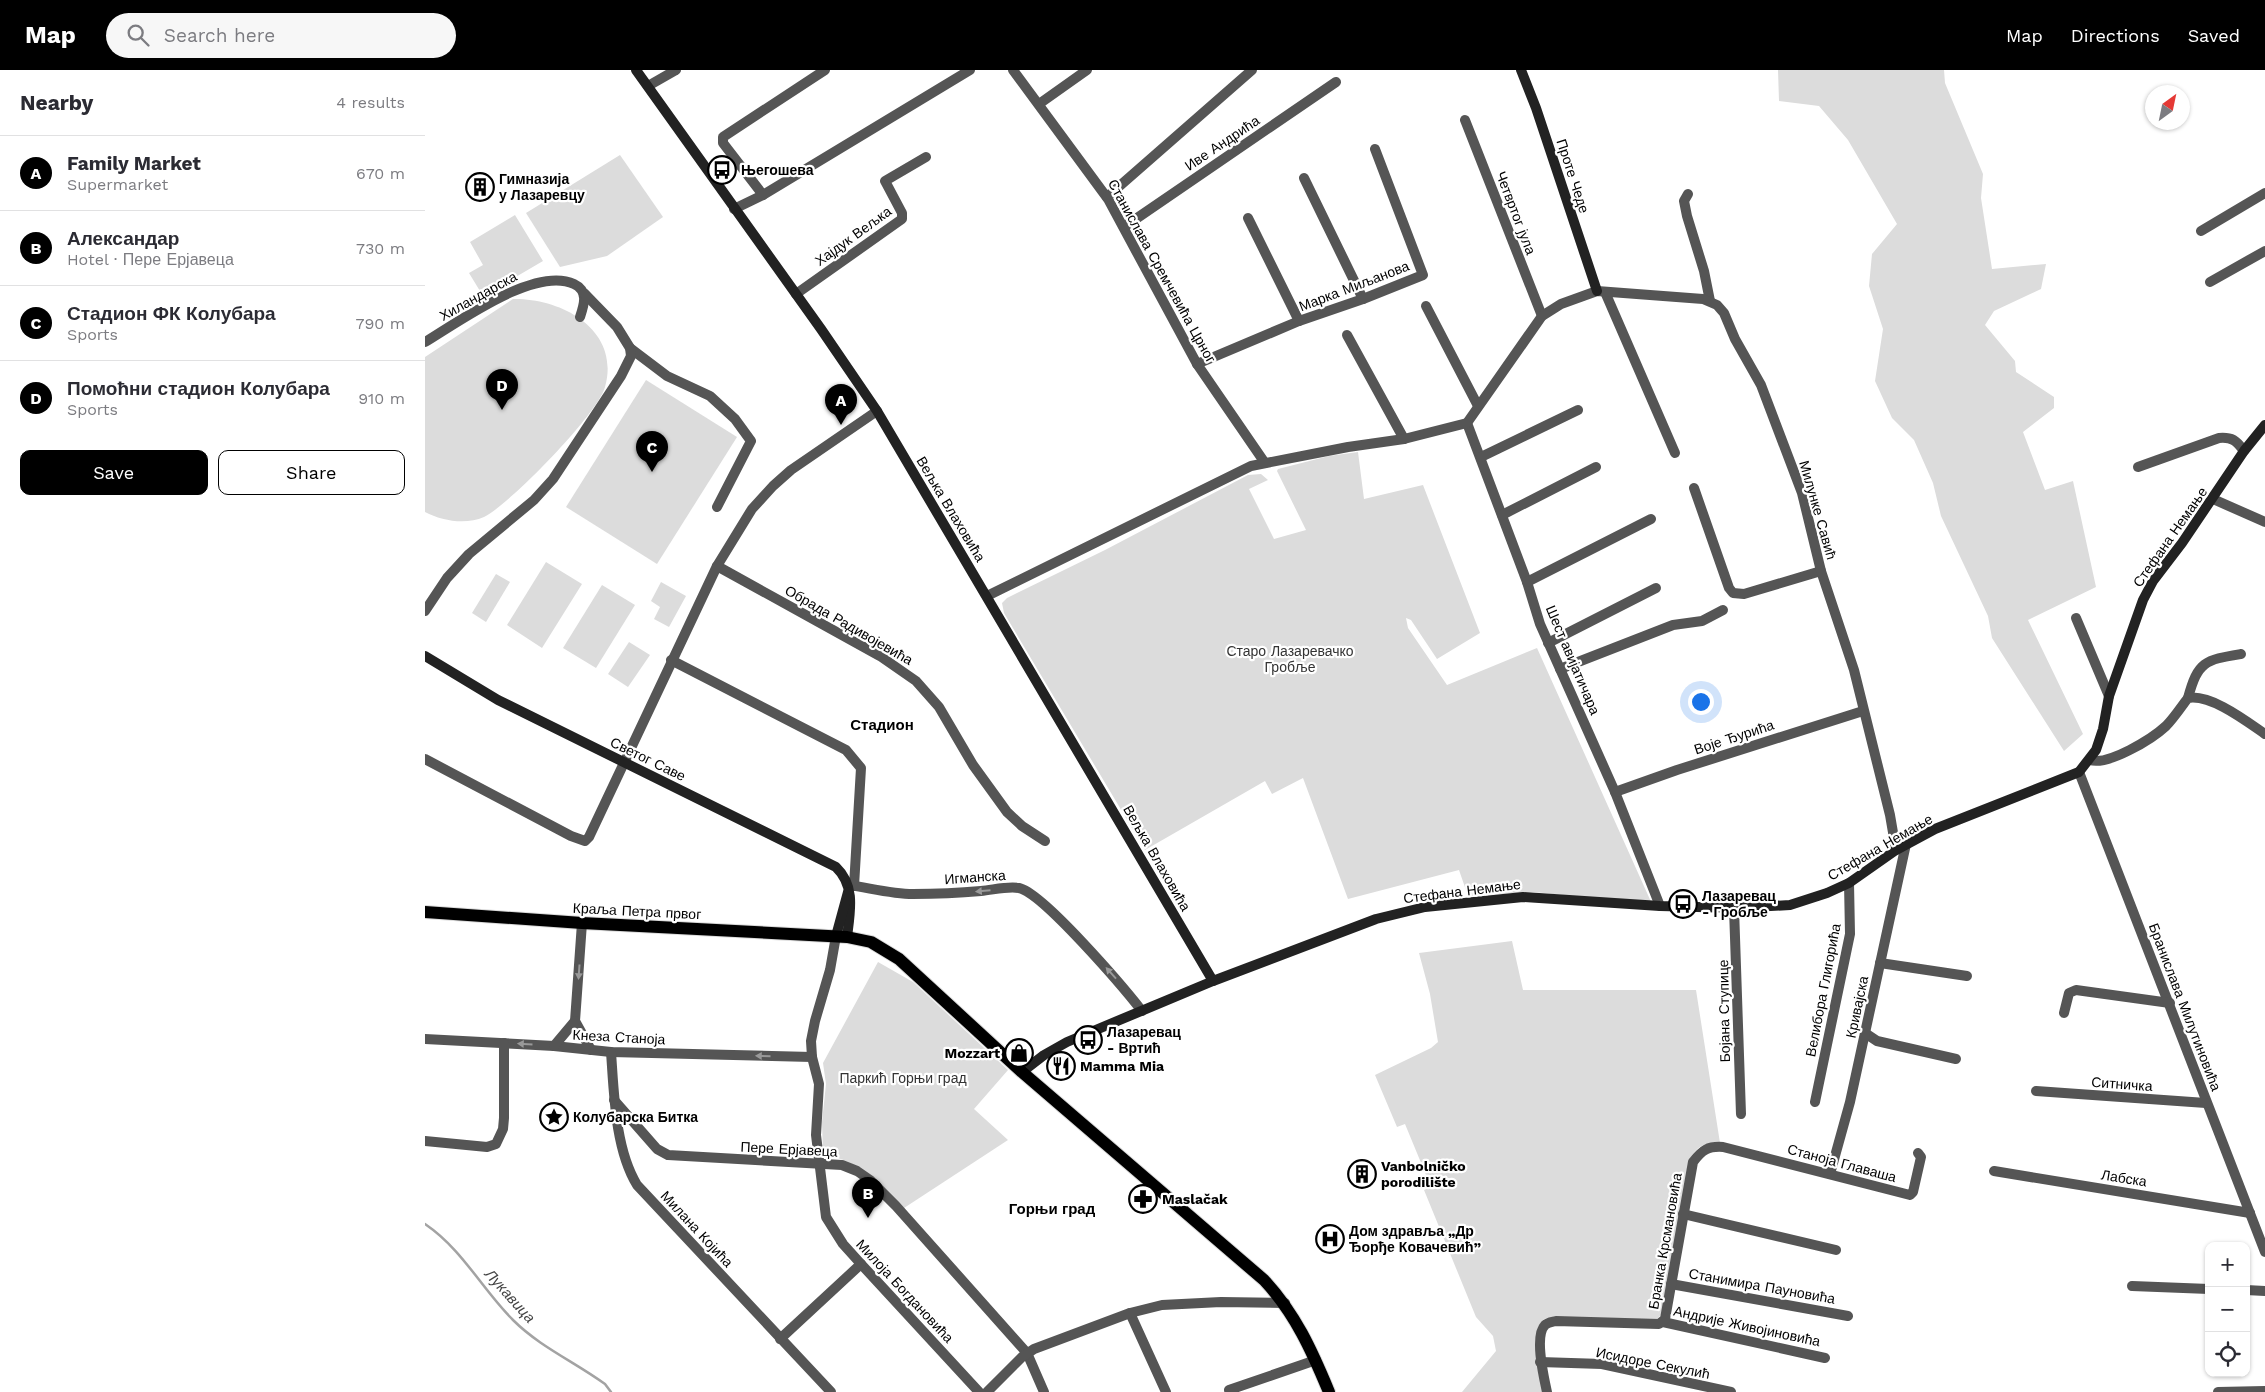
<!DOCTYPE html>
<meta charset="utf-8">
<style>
:root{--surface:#fff;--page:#f7f7f7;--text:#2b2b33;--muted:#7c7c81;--line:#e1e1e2;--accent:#000}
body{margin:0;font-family:"Work Sans",sans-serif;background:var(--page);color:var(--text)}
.controls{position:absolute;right:15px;bottom:15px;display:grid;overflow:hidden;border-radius:10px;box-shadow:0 1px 4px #0004}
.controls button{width:45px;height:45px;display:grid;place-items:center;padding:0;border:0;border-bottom:1px solid var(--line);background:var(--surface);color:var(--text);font:25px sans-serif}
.compass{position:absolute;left:1720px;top:15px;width:45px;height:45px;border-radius:50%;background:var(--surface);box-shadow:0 1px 4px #0004;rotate:33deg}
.you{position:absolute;left:1275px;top:631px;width:18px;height:18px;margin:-12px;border:4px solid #fff;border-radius:50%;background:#1a73e8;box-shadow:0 0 0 8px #1a73e833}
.badge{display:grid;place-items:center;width:32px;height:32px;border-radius:50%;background:var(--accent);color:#fff;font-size:16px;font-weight:700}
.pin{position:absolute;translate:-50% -41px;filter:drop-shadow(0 1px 2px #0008)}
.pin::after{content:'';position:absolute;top:26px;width:18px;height:15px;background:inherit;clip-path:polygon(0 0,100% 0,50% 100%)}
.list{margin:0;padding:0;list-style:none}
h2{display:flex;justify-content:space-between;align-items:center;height:65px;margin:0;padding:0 20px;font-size:21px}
h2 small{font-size:16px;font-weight:400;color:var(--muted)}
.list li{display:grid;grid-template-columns:32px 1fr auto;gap:15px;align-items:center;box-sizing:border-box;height:75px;padding:0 20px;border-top:1px solid var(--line)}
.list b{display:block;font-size:19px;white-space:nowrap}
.list p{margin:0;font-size:16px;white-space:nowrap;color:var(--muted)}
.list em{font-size:16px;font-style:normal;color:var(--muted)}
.actions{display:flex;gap:10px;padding:15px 20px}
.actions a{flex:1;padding:11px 0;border:1px solid var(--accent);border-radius:10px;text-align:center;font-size:18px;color:var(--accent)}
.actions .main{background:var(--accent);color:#fff}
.icon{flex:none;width:28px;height:28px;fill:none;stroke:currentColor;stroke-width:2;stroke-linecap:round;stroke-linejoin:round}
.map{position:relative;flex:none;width:1840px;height:1322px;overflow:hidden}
header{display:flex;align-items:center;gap:30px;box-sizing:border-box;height:70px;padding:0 25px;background:var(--accent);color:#fff}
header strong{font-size:24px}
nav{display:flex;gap:28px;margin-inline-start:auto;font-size:18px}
.search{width:350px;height:45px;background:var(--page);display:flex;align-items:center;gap:12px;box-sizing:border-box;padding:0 18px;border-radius:28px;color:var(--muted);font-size:19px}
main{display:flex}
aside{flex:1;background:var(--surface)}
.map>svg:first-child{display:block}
</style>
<header>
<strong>Map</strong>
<div class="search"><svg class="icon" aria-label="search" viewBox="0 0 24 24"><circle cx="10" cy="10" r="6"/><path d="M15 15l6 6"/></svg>Search here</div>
<nav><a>Map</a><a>Directions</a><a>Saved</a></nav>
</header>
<main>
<aside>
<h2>Nearby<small>4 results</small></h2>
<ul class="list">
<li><span class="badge">A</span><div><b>Family Market</b><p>Supermarket</p></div><em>670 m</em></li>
<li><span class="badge">B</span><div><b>Александар</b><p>Hotel · Пере Ерјавеца</p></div><em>730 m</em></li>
<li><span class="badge">C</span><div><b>Стадион ФК Колубара</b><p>Sports</p></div><em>790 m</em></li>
<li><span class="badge">D</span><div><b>Помоћни стадион Колубара</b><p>Sports</p></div><em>910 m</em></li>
</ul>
<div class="actions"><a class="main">Save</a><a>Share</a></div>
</aside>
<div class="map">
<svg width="1840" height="1322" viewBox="0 0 1840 1322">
<rect width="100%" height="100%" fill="#fff"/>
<g fill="#dcdcdc">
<path d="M 1353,0 L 1519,0 L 1520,13 L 1558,104 L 1556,128 L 1567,199 L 1621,194 L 1616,219 L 1569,241 L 1560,255 L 1590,291 L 1591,302 L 1629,327 L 1629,338 L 1598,362 L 1620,420 L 1648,411 L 1671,517 L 1603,550 L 1658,664 L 1639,681 L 1567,568 L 1563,546 L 1516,446 L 1508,413 L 1489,370 L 1467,348 L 1450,311 L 1458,259 L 1444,216 L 1447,184 L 1472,154 L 1423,70 L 1394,36 L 1354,31 Z"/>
<path d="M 195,85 L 238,147 L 182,186 L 135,197 L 101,143 Z"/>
<path d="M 90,145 L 118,191 L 58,226 L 44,203 L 58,195 L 45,172 Z"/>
<path d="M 88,229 C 137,228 196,260 180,317 C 173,344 84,435 59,447 C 41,455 17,451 0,442 L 0,287 Z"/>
<path d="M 221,310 L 312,367 L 232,494 L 141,437 Z"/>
<path d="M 933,382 L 939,429 L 998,415 L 1055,563 L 1012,589 L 986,550 L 981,548 L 983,558 L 1022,615 L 1112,578 L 1227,834 L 1109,822 L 1043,826 L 1034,800 L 923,829 L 878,708 L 847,724 L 840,711 L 720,780 L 579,543 L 577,533 L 582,528 L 680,480 L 823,405 L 836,404 L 843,410 L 824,419 L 849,469 L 881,460 L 852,401 L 853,399 L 904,386 Z"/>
<path d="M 121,492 L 157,514 L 117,578 L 82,555 Z"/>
<path d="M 71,504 L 85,512 L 61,552 L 47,543 Z"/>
<path d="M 236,512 L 261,526 L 244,557 L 229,549 L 235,537 L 226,531 Z"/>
<path d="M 177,515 L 210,535 L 171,598 L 138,578 Z"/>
<path d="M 204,572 L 225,585 L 203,617 L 183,604 Z"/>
<path d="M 1087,871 L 1098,920 L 1271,920 L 1295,1073 C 1280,1072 1273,1076 1265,1088 L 1237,1244 L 1231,1250 L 1128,1247 L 1119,1249 L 1113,1256 L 1120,1322 L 1037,1322 L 1071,1281 L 1068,1266 L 1051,1247 L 999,1120 L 1006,1117 L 980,1054 L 972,1057 L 950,1005 L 1006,978 L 1013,972 L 1005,924 L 994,883 Z"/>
<path d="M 453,892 L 488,912 L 583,1000 L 549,1039 L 583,1070 L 479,1138 C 453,1114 434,1089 398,1085 L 397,1052 L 401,1014 L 398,993 Z"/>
</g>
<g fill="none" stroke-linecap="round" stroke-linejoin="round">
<path stroke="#a3a3a3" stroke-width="2.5" d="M 0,1154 C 37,1179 57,1219 88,1250 C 115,1277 150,1292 180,1314 L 186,1322"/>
<defs>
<path id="primary" d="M 0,842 L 157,853 L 422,867 L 446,872 L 474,889 L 597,1002 L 839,1210 C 870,1243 887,1281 904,1322"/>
</defs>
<use href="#primary" stroke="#dbdbdb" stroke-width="14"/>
<g stroke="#555" stroke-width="10">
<path d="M 588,0 L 683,129 L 772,294 L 840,393"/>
<path d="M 223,16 L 251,0"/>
<path d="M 614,34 L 662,0"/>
<path d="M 1040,50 L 1117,246"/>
<path d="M 879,108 L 938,229"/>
<path d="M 1263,124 L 1259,131 L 1262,146 L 1279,201 L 1285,231"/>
<path d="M 338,125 L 298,73 L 298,67 L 400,0"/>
<path d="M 682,127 L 827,0"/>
<path d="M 309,139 L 338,125 L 545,0"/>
<path d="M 823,148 L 874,251"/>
<path d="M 699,157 L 911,12"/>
<path d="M 1776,161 L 1840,123"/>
<path d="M 1785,212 L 1840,181"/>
<path d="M 1180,222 L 1250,383"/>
<path d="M 371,224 L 477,149 L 477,143 L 460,111 L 501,87"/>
<path d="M 1001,236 L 1053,336"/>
<path d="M 922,265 L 979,369"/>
<path d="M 0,272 C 35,251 110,196 149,214 C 164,221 159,235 155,247"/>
<path d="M 205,278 L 242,306 L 285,326 L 310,349 L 326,371 L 292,437"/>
<path d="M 772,294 L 874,251 L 938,229 L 998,205 L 950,79"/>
<path d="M 1042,353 L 1102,512 L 1115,554 L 1190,722 L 1235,836"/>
<path d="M 1056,387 L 1153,340"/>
<path d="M 1713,397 L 1794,368 C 1807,367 1811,370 1819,381"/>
<path d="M 1269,418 L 1304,518 L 1308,523 L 1319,524 L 1396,501"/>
<path d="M 1788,429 L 1840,452"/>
<path d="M 1077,445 L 1171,397"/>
<path d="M 292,496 L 455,586 L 491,611 L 514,637 L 548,695 L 582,742 L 597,756 L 620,771"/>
<path d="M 1102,512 L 1226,449"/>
<path d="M 562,526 L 826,396 L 923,377 L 979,369 L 1042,353 L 1117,246 L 1136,234 L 1172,221 L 1278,229 L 1292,235 L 1299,243 L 1310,269 L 1336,315 L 1377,423 L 1396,501 L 1429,600 L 1465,745 L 1471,780"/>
<path d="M 0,541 L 22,508 L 44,484 L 109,430 L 128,409 L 196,306 L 206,286 L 205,278 L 192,257 L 159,223"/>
<path d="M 1651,548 L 1684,626"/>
<path d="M 1123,573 L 1231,518"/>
<path d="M 246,590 L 421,680 L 436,698 L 429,816"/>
<path d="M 1135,599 L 1248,555 L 1277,551 L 1298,540"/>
<path d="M 1763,628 C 1773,591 1780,590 1816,584"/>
<path d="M 0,689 L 146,766 L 160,771 L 164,767 L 292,496 L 327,439 L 348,416 L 366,400 L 452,341"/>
<path d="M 1665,690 C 1683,696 1727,669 1741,656 C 1749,648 1756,637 1763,628 C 1786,624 1821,651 1840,664"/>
<path d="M 1654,702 L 1840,1182"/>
<path d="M 1190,722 L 1252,700 L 1438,641"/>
<path d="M 424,815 C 445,818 467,824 488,824 C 510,824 534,823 556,821 C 568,820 582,816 594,818 C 618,823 699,918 717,941"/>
<path d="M 1309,838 L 1316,1044"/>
<path d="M 157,853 L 150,951 L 166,980"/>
<path d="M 411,866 L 405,900 L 390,951 L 386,971 L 387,987 L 394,1014 L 391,1065 L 401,1147 L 418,1174 L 436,1194 L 554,1322"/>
<path d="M 1455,893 L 1542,906"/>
<path d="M 1639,943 L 1644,923 L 1651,920 L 1745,933"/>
<path d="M 1440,963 L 1452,971 L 1531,989"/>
<path d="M 0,969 L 129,976 L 186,982 L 387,987"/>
<path d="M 129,976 L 150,951"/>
<path d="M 186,982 C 189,1023 190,1079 212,1115 L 406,1322"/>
<path d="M 1611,1021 L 1781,1033"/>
<path d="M 189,1030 L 232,1079 L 243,1085 L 417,1095 L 432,1101 L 445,1110 L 471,1136 L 602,1283 L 619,1322"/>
<path d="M 1390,1032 L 1425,864 L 1424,813"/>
<path d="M 0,1071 L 62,1077 L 71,1074 L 78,1059 L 79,1048 L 79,973"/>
<path d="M 1569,1101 L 1825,1143"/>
<path d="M 1405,1104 L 1425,1032 L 1481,774"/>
<path d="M 1258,1144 L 1411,1180"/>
<path d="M 1246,1214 L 1423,1246"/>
<path d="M 1707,1216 L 1784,1219"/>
<path d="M 1821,1220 L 1840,1221"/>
<path d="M 705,1243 L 741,1322"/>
<path d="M 1238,1252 L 1400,1288"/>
<path d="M 355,1269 L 436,1194"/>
<path d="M 1115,1292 L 1177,1294 L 1306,1322"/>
<path d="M 804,1320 L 891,1290"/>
<path d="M 562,1322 L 597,1287 L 609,1279 L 705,1243 L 737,1235 L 796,1232 L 860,1233"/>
<path d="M 1122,1322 C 1119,1308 1109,1266 1120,1255 C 1123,1252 1127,1252 1131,1251 L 1234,1254 L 1240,1249 L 1268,1092 C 1277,1080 1283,1076 1298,1077 L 1485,1125 L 1488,1122 L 1496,1087 L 1493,1083"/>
<path d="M 1793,1322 L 1840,1321"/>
</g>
<g stroke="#222" stroke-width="10">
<path d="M 211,0 L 396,259 L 452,341 L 788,911"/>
<path d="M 1096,0 L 1111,38 L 1172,221"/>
<path d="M 0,586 L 73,630 L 411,797 C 431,816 425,842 422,867"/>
<path d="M 411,866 L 423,822"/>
<path d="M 597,1002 L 619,985 L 642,972 L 788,911 L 951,849 L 1000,837 L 1098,827 L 1235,836 L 1309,838 L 1365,835 L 1402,823 L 1424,813 L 1471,780 L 1510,759 L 1654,702 L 1671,680 L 1678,659 L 1684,626 L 1718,530 L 1728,511 L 1757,473 L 1819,381 L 1840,355"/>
</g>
<use href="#primary" stroke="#000" stroke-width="12"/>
</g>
<defs><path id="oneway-solid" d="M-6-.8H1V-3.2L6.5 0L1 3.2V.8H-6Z" transform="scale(1.25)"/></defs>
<g fill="#999">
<use href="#oneway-solid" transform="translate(558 821) rotate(175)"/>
<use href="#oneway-solid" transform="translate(154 902) rotate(94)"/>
<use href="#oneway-solid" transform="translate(686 903) rotate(-132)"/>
<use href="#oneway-solid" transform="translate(100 974) rotate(-177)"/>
<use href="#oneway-solid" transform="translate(338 986) rotate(-179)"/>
</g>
<defs>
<symbol id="bus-ring" viewBox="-11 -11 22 22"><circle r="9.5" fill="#fff" stroke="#000" stroke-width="1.5"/><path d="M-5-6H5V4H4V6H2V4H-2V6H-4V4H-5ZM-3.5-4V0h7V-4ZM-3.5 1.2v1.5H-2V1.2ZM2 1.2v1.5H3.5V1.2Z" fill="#000"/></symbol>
<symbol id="building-ring" viewBox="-11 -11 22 22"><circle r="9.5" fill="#fff" stroke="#000" stroke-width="1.5"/><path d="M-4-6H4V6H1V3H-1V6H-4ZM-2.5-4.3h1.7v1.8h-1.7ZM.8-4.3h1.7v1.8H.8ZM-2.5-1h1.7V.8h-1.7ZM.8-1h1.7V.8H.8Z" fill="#000"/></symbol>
<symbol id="shop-ring" viewBox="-11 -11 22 22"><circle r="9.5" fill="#fff" stroke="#000" stroke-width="1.5"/><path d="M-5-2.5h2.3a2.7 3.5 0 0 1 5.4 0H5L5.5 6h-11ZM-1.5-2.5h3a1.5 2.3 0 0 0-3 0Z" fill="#000"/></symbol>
<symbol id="restaurant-ring" viewBox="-11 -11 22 22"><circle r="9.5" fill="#fff" stroke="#000" stroke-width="1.5"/><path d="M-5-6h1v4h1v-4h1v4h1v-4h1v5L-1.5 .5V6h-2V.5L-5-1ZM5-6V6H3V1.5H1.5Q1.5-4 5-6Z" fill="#000"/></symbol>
<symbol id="sight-ring" viewBox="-11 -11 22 22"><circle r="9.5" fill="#fff" stroke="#000" stroke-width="1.5"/><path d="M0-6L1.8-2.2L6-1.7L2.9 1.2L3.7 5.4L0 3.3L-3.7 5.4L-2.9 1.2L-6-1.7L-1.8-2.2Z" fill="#000"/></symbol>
<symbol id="pharmacy-ring" viewBox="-11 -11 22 22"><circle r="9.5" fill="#fff" stroke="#000" stroke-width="1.5"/><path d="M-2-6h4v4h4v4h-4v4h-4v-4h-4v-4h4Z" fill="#000"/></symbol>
<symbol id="hospital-ring" viewBox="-11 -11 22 22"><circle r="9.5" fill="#fff" stroke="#000" stroke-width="1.5"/><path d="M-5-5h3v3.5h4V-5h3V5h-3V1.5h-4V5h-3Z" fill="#000"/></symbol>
</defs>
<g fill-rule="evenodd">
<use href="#bus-ring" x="281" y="84" width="32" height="32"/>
<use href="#building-ring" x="39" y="101" width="32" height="32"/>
<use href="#bus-ring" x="1242" y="818" width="32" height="32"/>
<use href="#bus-ring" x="647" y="954" width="32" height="32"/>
<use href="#shop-ring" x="578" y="967" width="32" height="32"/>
<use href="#restaurant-ring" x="620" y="980" width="32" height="32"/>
<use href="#sight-ring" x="113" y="1031" width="32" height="32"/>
<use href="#building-ring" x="921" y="1088" width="32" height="32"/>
<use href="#pharmacy-ring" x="702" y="1113" width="32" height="32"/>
<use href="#hospital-ring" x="889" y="1153" width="32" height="32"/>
</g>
<g text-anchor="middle" stroke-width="4.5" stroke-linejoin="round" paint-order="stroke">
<g font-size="14" fill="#000" stroke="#fff">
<text transform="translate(797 73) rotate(-34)" y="5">Иве Андрића</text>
<text transform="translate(1148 106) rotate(72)" y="5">Проте Чеде</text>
<text transform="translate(1091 143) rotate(69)" y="5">Четвртог јула</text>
<text transform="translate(428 166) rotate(-36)" y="5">Хајдук Вељка</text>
<text transform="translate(737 201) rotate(61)" y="5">Станислава Сремчевића Црног</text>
<text transform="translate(929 216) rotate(-21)" y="5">Марка Миљанова</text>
<text transform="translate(53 226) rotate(-29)" y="5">Хиландарска</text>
<text transform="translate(526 439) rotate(59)" y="5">Вељка Влаховића</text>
<text transform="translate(1393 440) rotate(74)" y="5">Милунке Савић</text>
<text transform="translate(1745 467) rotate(-55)" y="5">Стефана Немање</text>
<text transform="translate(424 555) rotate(30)" y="5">Обрада Радивојевића</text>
<text transform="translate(1148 590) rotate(67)" y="5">Шест авијатичара</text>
<text transform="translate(1309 667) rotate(-18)" y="5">Воје Ђурића</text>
<text transform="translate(223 689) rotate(26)" y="5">Светог Саве</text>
<text transform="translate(1455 777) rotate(-30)" y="5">Стефана Немање</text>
<text transform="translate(732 788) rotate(60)" y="5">Вељка Влаховића</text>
<text transform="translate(550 807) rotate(-4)" y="5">Игманска</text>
<text transform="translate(1037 821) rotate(-7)" y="5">Стефана Немање</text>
<text transform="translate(212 841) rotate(3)" y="5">Краља Петра првог</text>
<text transform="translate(1398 920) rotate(-79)" y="5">Велибора Глигорића</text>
<text transform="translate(1432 937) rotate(-78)" y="5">Кривајска</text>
<text transform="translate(1760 937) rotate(69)" y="5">Бранислава Милутиновића</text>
<text transform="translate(1299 941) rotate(-91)" y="5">Бојана Ступице</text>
<text transform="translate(194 967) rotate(3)" y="5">Кнеза Станоја</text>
<text transform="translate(1697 1014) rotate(4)" y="5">Ситничка</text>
<text transform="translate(364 1079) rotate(3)" y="5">Пере Ерјавеца</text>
<text transform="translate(1417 1093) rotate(15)" y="5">Станоја Главаша</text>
<text transform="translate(1699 1108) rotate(9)" y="5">Лабска</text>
<text transform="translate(272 1159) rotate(47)" y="5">Милана Којића</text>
<text transform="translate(1240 1171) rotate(-80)" y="5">Бранка Крсмановића</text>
<text transform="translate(1337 1216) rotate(10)" y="5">Станимира Пауновића</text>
<text transform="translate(480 1221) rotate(47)" y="5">Милоја Богдановића</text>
<text transform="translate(1322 1256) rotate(12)" y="5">Андрије Живојиновића</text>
<text transform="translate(1228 1293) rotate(11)" y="5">Исидоре Секулић</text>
</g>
<g font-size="14" font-weight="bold" fill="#000" stroke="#fff" text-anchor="start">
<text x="316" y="105">Његошева</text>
<text x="74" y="114">Гимназија<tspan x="74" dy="16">у Лазаревцу</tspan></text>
<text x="1277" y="831">Лазаревац<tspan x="1277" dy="16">- Гробље</tspan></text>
<text x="682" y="967">Лазаревац<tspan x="682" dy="16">- Вртић</tspan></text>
<text x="575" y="988" text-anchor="end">Mozzart</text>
<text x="655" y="1001">Mamma Mia</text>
<text x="148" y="1052">Колубарска Битка</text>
<text x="956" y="1101">Vanbolničko<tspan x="956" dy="16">porodilište</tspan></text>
<text x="737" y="1134">Maslačak</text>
<text x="924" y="1166">Дом здравља „Др<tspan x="924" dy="16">Ђорђе Ковачевић”</tspan></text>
</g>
<g font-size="14" fill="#333" stroke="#fff">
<text x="865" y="586">Старо Лазаревачко<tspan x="865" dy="16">Гробље</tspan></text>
<text x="478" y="1013">Паркић Горњи град</text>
</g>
<g font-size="15" font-weight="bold" fill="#000" stroke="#fff">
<text x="457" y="660">Стадион</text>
<text x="627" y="1144">Горњи град</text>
</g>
<g font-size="15" font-style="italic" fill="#444" stroke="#fff">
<text transform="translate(85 1226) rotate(48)" y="5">Лукавица</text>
</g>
</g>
</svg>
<div class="controls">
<button>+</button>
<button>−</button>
<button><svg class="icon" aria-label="locate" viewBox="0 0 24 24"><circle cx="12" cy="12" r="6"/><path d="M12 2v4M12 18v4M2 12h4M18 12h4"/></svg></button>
</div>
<svg class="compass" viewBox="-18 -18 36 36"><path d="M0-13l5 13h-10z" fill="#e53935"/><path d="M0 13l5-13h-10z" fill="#7c7c81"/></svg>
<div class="you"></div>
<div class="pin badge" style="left:416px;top:355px">A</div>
<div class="pin badge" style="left:443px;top:1148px">B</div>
<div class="pin badge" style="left:227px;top:402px">C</div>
<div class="pin badge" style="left:77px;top:340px">D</div>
</div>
</main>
